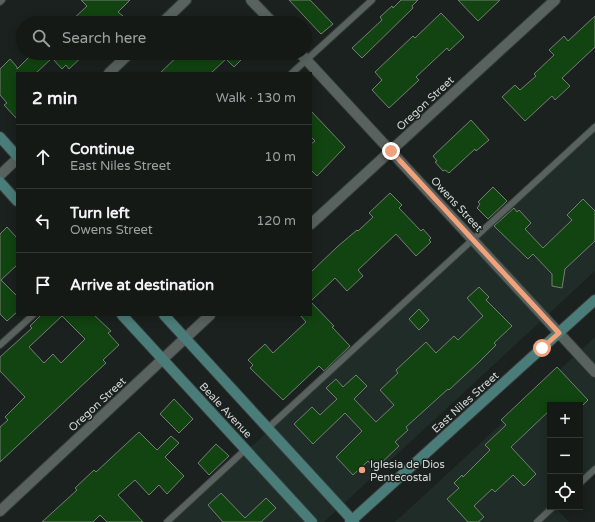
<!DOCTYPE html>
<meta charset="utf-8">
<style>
:root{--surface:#141916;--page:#1d221f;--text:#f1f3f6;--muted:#9da0a1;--line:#333835}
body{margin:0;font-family:"Varela Round",sans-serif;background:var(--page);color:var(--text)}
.controls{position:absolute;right:12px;bottom:12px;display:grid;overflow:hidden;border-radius:0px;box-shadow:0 2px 10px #0003}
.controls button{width:36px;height:36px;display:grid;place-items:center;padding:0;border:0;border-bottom:1px solid var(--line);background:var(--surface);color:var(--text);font:20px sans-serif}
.stop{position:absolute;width:12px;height:12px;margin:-9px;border:3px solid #f1a27b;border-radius:50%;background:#fff}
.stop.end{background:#f1a27b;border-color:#fff;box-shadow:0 1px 4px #0008}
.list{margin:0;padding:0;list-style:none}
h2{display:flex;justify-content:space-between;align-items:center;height:52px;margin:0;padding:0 16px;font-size:17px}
h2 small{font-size:13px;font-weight:400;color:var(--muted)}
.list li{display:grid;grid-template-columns:26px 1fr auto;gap:12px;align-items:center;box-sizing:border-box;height:64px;padding:0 16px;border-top:1px solid var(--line)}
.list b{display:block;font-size:15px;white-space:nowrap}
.list p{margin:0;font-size:13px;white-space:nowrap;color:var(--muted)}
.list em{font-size:13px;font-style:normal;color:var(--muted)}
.icon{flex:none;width:22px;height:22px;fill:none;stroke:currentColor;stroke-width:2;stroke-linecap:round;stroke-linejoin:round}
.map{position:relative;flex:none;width:595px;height:522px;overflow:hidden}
.search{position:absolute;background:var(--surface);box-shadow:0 2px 10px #0003;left:16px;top:16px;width:296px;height:44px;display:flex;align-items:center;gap:10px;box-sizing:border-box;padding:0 14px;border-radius:22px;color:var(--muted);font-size:15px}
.panel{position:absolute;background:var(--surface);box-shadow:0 2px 10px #0003;left:16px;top:72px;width:296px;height:244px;border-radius:0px}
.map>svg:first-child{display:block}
</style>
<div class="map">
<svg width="595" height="522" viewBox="0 0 595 522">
<rect width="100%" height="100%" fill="#1a211e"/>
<g fill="#202c28">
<path d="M 595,132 L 595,271 L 324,522 L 169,522 Z"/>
<path d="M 595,337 L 595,465 L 580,479 L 580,405 L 550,405 L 550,507 L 555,507 L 569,522 L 395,522 Z"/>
</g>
<g fill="#114410" stroke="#777d77" fill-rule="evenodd">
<path d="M 81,0 L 130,0 L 118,12 L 123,16 L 116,23 L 69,23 L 87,6 Z"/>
<path d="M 289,0 L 310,0 L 333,24 L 321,34 Z"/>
<path d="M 401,0 L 418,0 L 412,6 L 413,8 L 362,58 L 352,48 L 382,20 L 380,17 L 392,6 L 393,8 Z"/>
<path d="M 458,0 L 500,0 L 478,21 Z"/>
<path d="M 441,13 L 464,37 L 449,51 L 447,48 L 416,77 L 419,80 L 389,108 L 372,90 L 382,80 L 375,72 L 413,36 L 415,38 Z"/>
<path d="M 595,16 L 595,47 L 562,78 L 570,86 L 555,100 L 552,96 L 525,121 L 502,97 L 515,85 L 520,90 L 536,76 L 534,74 L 554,55 L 549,50 L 564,36 L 568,41 Z"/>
<path d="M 33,53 L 86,53 L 69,69 L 66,65 L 62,69 L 52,58 L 36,73 L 17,73 L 17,119 L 4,105 L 7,103 L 0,95 L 0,69 L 10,59 L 17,67 L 17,69 Z"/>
<path d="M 181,53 L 248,53 L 234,67 L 226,59 L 211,73 L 160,73 Z"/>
<path d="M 311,111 L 345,147 L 317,176 L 311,170 L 311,144 L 315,141 L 311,137 Z"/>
<path d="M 471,120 L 489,140 L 476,151 L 475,149 L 449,173 L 445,170 L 443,171 L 435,162 L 437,161 L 433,156 Z"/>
<path d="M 493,187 L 507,201 L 488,219 L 477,208 L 480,204 L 478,202 Z"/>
<path d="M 390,193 L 402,205 L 399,208 L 421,231 L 423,229 L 431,238 L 429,240 L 431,242 L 416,256 L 396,234 L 358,270 L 363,276 L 347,291 L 335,278 L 311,301 L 311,272 L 337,247 L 357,230 L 358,231 L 373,217 L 369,213 Z"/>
<path d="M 583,199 L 595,211 L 595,241 L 565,269 L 562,288 L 552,286 L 552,274 L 533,254 L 528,259 L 494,226 L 514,208 L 517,212 L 519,210 L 531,223 L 525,229 L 543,248 L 572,220 L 567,215 Z"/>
<path d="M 7,227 L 17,238 L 17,265 L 1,280 L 17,296 L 17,312 L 7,321 L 0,314 L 0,234 Z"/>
<path d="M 479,287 L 489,297 L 486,300 L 512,326 L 494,343 L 496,345 L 479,362 L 449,390 L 448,389 L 406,427 L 408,430 L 395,442 L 399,446 L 375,469 L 368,461 L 353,475 L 336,457 L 362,431 L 345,413 L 313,444 L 294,424 L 312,407 L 320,415 L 337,399 L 326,388 L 336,379 L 343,387 L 356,375 L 367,386 L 354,399 L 376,422 L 394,405 L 380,390 L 398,373 L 396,370 L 426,342 L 436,353 L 454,336 L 458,340 L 483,316 L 467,298 Z"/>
<path d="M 311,302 L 334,326 L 332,327 L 350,346 L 324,371 L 319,366 L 283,400 L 250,368 L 253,365 L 248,360 L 265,344 L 273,353 L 306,322 L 300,315 L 311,315 Z"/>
<path d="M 419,309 L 429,320 L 419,330 L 409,319 Z"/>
<path d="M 39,315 L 94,315 L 111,331 L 108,333 L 119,345 L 103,360 L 106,363 L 0,462 L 0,427 L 8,420 L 5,417 L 25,397 L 0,371 L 0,357 L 32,328 L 30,326 L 40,316 ZM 62,316 L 85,339 L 61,363 L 53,354 L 44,363 L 29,347 Z"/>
<path d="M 557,367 L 588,400 L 583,405 L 550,405 L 550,410 L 511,447 L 536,474 L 524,486 L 513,475 L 495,492 L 492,489 L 474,506 L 484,517 L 478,522 L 468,522 L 447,499 L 459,488 L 454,483 L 462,475 L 463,477 L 490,450 L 485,445 L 506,425 L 501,420 Z"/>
<path d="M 174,399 L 193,419 L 179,433 L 160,414 Z"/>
<path d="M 139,432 L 157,450 L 171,436 L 179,443 L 165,457 L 184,476 L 167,494 L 159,485 L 149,495 L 135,480 L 118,495 L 143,522 L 107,522 L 100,515 L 93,522 L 42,522 L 77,490 L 75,488 L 94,470 L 96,472 Z"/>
<path d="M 216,444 L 229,456 L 209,475 L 198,463 Z"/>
<path d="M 221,493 L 245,518 L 266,498 L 276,508 L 261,522 L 223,522 L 208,505 Z"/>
</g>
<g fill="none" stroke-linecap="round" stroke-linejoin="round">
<defs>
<g id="service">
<path d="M 0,2 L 2,0"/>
<path d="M 292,73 L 372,0"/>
<path d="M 0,345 L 33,315"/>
<path d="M 268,428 L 595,127"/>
<path d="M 580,483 L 595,469"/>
<path d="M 167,522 L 246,449"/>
<path d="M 537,522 L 553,507"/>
</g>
<g id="minor">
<path d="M 251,0 L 273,23"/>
<path d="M 162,23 L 186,0"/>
<path d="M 300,53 L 595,372"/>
<path d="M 109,73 L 130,53"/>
<path d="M 0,175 L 17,159"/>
<path d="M 311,224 L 555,0"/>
<path d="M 0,511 L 210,315"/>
</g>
<g id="secondary">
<path d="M 0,137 L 17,156"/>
<path d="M 0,182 L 17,201"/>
<path d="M 122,315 L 312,522"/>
<path d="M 164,315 L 354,522"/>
<path d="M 350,522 L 595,300"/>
</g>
</defs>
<use href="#service" stroke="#363b39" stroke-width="8"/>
<use href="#minor" stroke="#363b39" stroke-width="12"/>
<use href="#secondary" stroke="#363b39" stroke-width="12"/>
<use href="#service" stroke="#59625e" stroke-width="6"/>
<use href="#minor" stroke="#59625e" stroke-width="10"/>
<use href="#secondary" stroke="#4a7d79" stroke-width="10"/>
</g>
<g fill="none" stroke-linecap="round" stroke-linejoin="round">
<path stroke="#f1a27b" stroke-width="5" d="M 391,151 L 559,333 L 542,348"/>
</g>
<circle fill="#f1a27b" stroke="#1a211e" stroke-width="1.5" cx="362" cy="470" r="4"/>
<g text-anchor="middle" stroke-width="3" stroke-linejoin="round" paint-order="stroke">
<g font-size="11" fill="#d3d8d6" stroke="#1a211e">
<text transform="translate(425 103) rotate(-43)" y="4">Oregon Street</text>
<text transform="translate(457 204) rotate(47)" y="4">Owens Street</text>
<text transform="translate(465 402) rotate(-42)" y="4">East Niles Street</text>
<text transform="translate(97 404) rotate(-43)" y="4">Oregon Street</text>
<text transform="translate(226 410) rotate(47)" y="4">Beale Avenue</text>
</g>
<g font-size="11" fill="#d3d8d6" stroke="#1a211e" text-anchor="start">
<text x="370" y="468">Iglesia de Dios<tspan x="370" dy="13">Pentecostal</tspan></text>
</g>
</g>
</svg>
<div class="controls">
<button>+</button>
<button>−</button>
<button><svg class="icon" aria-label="locate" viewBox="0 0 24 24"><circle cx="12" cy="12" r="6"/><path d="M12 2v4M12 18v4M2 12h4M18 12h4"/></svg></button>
</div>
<div class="stop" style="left:542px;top:348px"></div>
<div class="stop end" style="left:391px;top:151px"></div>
<div class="search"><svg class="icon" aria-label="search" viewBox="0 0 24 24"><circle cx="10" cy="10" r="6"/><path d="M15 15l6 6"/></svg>Search here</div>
<section class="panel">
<h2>2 min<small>Walk · 130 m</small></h2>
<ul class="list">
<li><svg class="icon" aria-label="ahead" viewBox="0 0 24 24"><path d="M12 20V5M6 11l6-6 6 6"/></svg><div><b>Continue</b><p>East Niles Street</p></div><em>10 m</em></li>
<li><svg class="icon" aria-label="left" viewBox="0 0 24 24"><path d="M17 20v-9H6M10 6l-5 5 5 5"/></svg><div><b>Turn left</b><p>Owens Street</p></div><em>120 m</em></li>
<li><svg class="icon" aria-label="arrive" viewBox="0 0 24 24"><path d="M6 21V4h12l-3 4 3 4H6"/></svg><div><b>Arrive at destination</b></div></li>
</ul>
</section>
</div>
